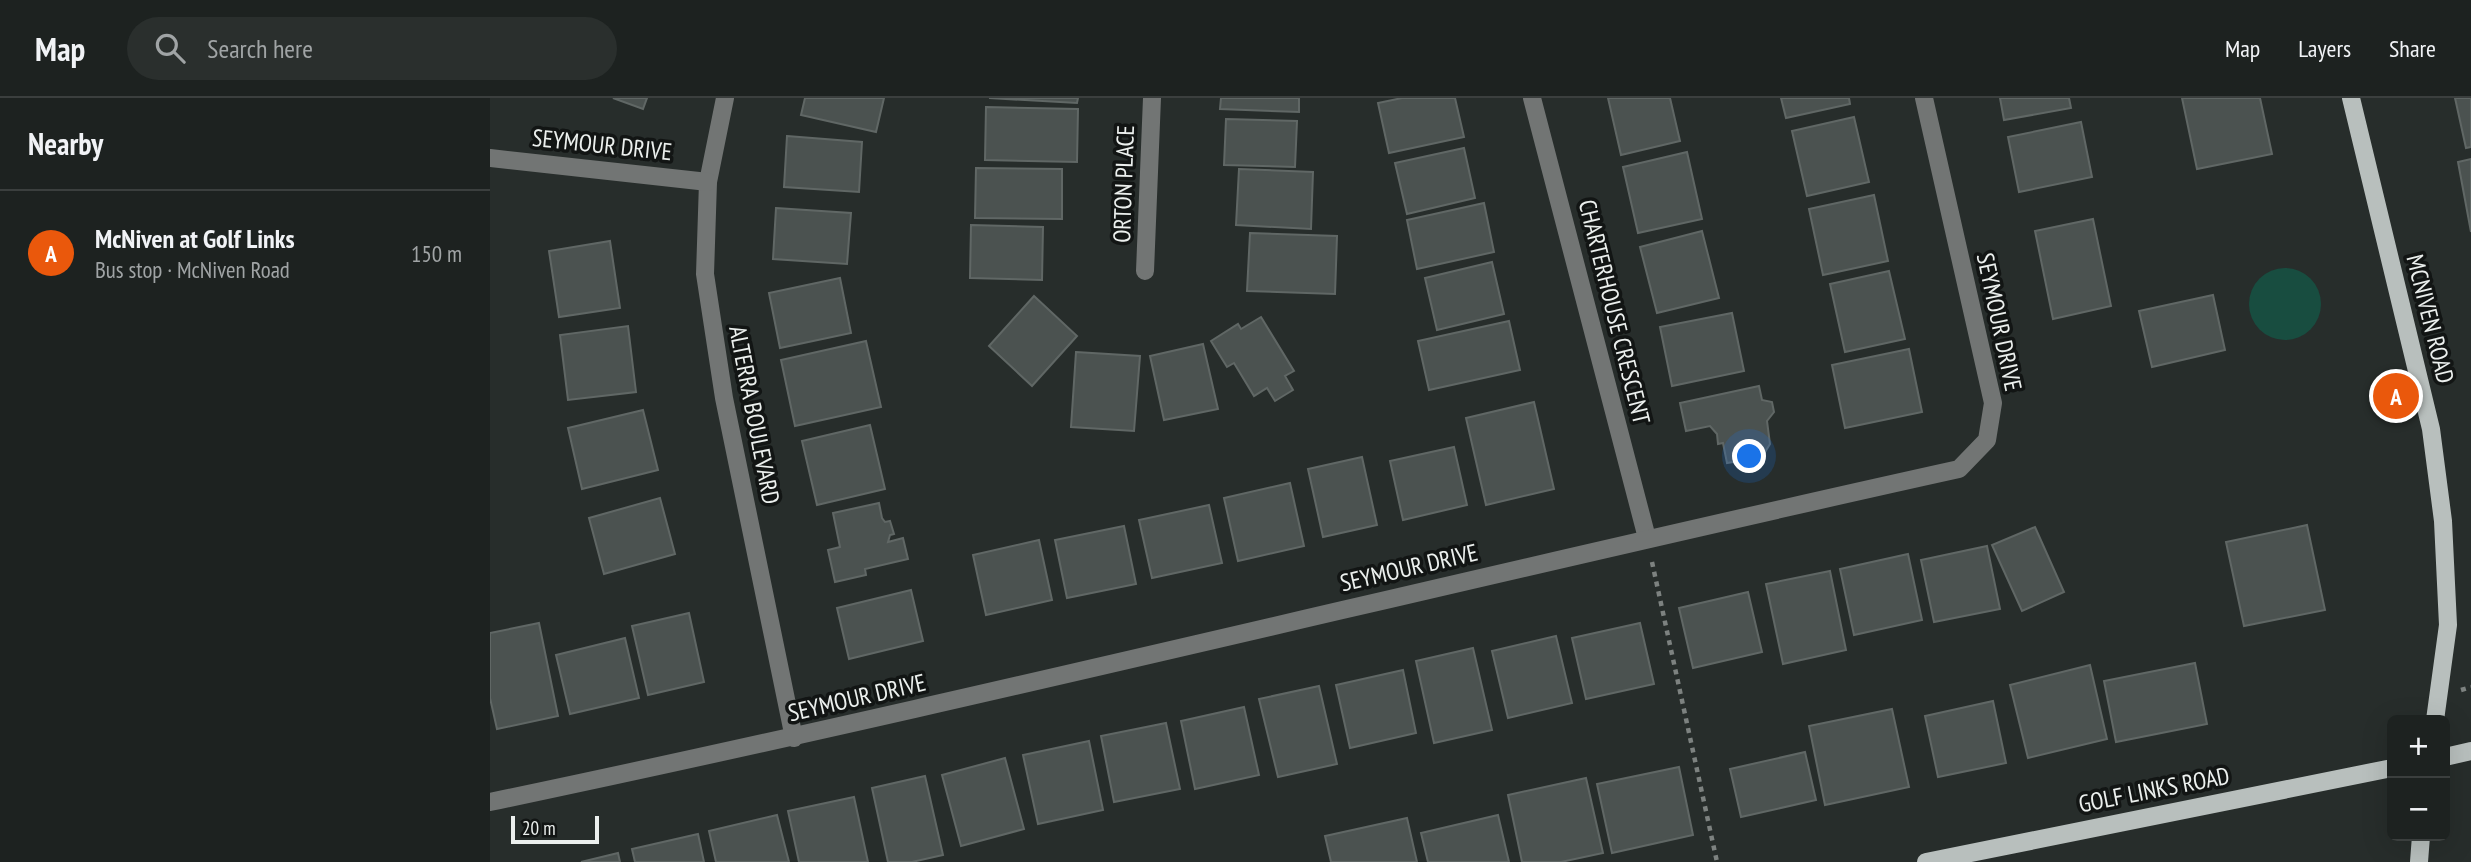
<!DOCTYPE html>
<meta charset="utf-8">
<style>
:root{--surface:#1d2220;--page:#2a2f2d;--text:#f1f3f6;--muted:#a0a4a5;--line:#3b3f3e;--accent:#ea580c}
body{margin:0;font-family:"PT Sans Narrow",sans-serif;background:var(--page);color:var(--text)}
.controls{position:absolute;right:21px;bottom:21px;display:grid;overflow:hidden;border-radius:10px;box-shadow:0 7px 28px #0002}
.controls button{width:63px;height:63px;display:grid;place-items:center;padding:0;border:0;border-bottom:2px solid var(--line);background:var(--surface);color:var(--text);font:35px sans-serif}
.scale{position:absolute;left:21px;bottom:18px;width:88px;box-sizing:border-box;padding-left:7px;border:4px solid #ecf0ee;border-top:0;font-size:19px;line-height:24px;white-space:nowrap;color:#ecf0ee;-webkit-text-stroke:5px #121514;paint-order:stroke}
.you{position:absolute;left:1260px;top:359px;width:24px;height:24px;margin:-18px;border:5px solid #fff;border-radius:50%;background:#1a73e8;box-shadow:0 0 0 10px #1a73e833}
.badge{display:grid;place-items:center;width:46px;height:46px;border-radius:50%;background:var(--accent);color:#fff;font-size:23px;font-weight:700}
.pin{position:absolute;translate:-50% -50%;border:4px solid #fff;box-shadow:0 2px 7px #0006}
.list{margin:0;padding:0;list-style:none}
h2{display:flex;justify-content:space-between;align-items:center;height:91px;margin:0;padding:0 28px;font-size:30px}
h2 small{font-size:23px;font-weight:400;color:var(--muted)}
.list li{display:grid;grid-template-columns:46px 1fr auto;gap:21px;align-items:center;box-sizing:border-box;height:126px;padding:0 28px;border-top:2px solid var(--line)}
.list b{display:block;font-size:26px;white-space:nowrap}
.list p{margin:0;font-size:23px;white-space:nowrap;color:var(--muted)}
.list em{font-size:23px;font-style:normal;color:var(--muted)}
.icon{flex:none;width:38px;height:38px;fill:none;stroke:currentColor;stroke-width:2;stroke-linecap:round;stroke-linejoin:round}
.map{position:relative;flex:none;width:1981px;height:764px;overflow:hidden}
header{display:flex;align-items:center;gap:42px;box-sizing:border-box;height:98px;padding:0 35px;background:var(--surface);border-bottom:2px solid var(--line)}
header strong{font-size:33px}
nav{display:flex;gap:38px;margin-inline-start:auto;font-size:24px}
.search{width:490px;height:63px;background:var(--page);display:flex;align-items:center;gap:18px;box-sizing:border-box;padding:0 24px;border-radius:38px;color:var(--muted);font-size:26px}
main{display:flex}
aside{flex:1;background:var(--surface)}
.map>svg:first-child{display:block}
</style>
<header>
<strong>Map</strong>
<div class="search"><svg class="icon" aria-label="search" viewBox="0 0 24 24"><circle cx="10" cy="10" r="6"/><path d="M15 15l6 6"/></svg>Search here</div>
<nav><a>Map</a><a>Layers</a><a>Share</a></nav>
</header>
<main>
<aside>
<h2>Nearby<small></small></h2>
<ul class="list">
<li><span class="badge">A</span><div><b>McNiven at Golf Links</b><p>Bus stop · McNiven Road</p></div><em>150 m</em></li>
</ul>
</aside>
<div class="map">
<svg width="1981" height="764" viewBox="0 0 1981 764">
<rect width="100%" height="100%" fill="#272d2b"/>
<circle fill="#184d40" cx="1795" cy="206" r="36"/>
<g fill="#4b5250" stroke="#606765" stroke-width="2">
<path d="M 123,0 L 157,0 L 153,11 Z"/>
<path d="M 315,0 L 394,0 L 386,34 L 311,17 Z"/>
<path d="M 499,0 L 588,0 L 587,5 Z"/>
<path d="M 731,0 L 809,0 L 809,14 L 730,11 Z"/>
<path d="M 912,0 L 965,0 L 974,39 L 899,55 L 888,5 Z"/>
<path d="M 1118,0 L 1180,0 L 1190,43 L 1131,57 Z"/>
<path d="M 1291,0 L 1359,0 L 1360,6 L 1296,20 Z"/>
<path d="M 1510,0 L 1579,0 L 1581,10 L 1514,22 Z"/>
<path d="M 1692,0 L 1770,0 L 1782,56 L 1707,71 Z"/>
<path d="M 1965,0 L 1981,0 L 1981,49 L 1976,50 Z"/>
<path d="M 496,9 L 588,11 L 587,64 L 495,62 Z"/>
<path d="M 1364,19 L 1379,84 L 1317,98 L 1302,33 Z"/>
<path d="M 736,21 L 807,23 L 805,69 L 734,67 Z"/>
<path d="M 1591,24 L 1602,79 L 1529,94 L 1518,39 Z"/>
<path d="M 297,38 L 372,44 L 369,94 L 294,89 Z"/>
<path d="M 974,50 L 985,100 L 917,116 L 905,65 Z"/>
<path d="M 1197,54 L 1212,121 L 1148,135 L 1133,69 Z"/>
<path d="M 1981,61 L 1981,134 L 1968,64 Z"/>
<path d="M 486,70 L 572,71 L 572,121 L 485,120 Z"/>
<path d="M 749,71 L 823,74 L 821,131 L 746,127 Z"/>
<path d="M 1384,97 L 1398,163 L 1333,177 L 1319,111 Z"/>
<path d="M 994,105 L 1004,154 L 927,171 L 917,122 Z"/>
<path d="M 286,110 L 361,115 L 357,166 L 283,161 Z"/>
<path d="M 1603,121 L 1621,208 L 1563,221 L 1545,133 Z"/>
<path d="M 481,127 L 553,129 L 552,182 L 480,180 Z"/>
<path d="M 1212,133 L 1229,200 L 1167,215 L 1150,149 Z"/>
<path d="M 760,135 L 847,138 L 845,196 L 757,193 Z"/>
<path d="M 120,143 L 130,210 L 69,219 L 59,153 Z"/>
<path d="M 1002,164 L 1014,216 L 947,232 L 935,180 Z"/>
<path d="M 1399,173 L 1415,241 L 1355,254 L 1340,186 Z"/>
<path d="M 350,180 L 361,235 L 290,250 L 279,195 Z"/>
<path d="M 1723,197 L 1735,252 L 1662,269 L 1649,213 Z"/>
<path d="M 544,198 L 587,238 L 542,288 L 499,248 Z"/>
<path d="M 1242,215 L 1254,273 L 1182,288 L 1170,229 Z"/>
<path d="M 771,219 L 804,273 L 795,278 L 803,292 L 785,303 L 777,290 L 764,298 L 744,265 L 737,269 L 721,243 L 748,226 L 751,231 Z"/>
<path d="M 1019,223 L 1030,272 L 939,292 L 928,243 Z"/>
<path d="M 138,228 L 146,294 L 78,302 L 70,237 Z"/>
<path d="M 376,243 L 391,309 L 305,328 L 291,262 Z"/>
<path d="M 713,246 L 728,311 L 674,322 L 660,258 Z"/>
<path d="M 1419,251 L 1432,314 L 1355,330 L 1342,267 Z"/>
<path d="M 586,254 L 650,258 L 644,333 L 581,329 Z"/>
<path d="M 1269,288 L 1272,302 L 1282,304 L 1284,314 L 1277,323 L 1280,346 L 1272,359 L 1237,365 L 1233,345 L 1228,346 L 1227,336 L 1220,328 L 1196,333 L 1190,305 Z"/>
<path d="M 1044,304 L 1064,391 L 996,407 L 976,320 Z"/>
<path d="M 153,312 L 168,372 L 92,391 L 78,330 Z"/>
<path d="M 380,327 L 395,391 L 327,407 L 312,343 Z"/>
<path d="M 964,349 L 977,407 L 913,422 L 900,363 Z"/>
<path d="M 872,359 L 887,427 L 833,439 L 818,371 Z"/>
<path d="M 800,385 L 814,448 L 748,463 L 734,400 Z"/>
<path d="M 170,400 L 185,456 L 114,476 L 99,420 Z"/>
<path d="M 389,405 L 392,420 L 395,424 L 400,423 L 404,436 L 400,437 L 398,444 L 413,440 L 418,461 L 375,471 L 376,477 L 345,484 L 338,452 L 350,449 L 343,415 Z"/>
<path d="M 719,407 L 732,465 L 662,480 L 649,422 Z"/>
<path d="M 1817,427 L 1835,512 L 1754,528 L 1736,444 Z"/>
<path d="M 634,428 L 646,486 L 577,500 L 565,442 Z"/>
<path d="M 1545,429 L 1574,494 L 1532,513 L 1502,447 Z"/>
<path d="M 549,442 L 562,502 L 496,517 L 483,457 Z"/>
<path d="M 1497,448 L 1510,511 L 1444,524 L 1431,462 Z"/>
<path d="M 1418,456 L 1432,522 L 1364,537 L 1350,471 Z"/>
<path d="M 1340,473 L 1356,552 L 1293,566 L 1276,486 Z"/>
<path d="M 421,492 L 433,543 L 359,561 L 347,510 Z"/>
<path d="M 1258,494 L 1272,554 L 1203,570 L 1189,510 Z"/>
<path d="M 199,515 L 214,584 L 158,597 L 142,528 Z"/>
<path d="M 49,525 L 68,618 L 7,631 L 0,600 L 0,535 Z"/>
<path d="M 1150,525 L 1164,586 L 1096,601 L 1082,540 Z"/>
<path d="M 1066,538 L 1082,605 L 1018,620 L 1002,553 Z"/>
<path d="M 135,540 L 149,600 L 80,616 L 66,557 Z"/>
<path d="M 983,550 L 1002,632 L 944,645 L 926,563 Z"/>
<path d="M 1705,565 L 1717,626 L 1626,644 L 1614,583 Z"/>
<path d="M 1600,567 L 1617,641 L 1538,660 L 1520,587 Z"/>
<path d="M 913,572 L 926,635 L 860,650 L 846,587 Z"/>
<path d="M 829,588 L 847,666 L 788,679 L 769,601 Z"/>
<path d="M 1503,603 L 1516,665 L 1448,679 L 1435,618 Z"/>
<path d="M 754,609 L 769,677 L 705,691 L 691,623 Z"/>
<path d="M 1402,611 L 1419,689 L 1335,707 L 1319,628 Z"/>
<path d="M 676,625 L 690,691 L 624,704 L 611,638 Z"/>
<path d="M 599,643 L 613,712 L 548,726 L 533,657 Z"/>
<path d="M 1315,654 L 1326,702 L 1251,719 L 1240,671 Z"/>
<path d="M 515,660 L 534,731 L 471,748 L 452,677 Z"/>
<path d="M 1189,669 L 1203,737 L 1122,755 L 1107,686 Z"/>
<path d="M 435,678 L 453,757 L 422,764 L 398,764 L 382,690 Z"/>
<path d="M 1096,680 L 1113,755 L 1071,764 L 1032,764 L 1018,697 Z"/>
<path d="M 364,699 L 378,764 L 309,764 L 298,713 Z"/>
<path d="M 287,717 L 299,764 L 226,764 L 219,733 Z"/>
<path d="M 1008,717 L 1019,764 L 938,764 L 931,735 Z"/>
<path d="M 917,720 L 927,764 L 841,764 L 835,738 Z"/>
<path d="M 208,736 L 214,764 L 145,764 L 142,751 Z"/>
<path d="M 128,755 L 130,764 L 91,764 Z"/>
</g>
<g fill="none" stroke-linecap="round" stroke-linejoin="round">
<g stroke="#7d8280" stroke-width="4.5" stroke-dasharray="5 5" stroke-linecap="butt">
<path d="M 1162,464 L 1227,764"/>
<path d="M 1971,592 L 1981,589"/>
</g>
<g stroke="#727574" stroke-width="18">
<path d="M 235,0 L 218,84 L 215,176 L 234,300 L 304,640"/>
<path d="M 1042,0 L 1157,440"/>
<path d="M 0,60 L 218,84"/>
<path d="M 655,173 L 662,0"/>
<path d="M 0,704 C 492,601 979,479 1469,371 L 1497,342 L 1503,305 L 1434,0"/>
</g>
<g stroke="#b8bfbd" stroke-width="18">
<path d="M 1861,0 L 1941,331 L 1953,423 L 1958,527 L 1945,622"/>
<path d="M 1955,659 L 1981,653"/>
<path d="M 1436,764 L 1902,670"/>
<path d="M 1929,764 L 1931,738"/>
</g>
</g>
<g text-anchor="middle" stroke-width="7" stroke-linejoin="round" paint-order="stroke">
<g font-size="24" fill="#ecf0ee" stroke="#121514">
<text transform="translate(112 47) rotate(6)" y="8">SEYMOUR DRIVE</text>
<text transform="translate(634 86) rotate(-88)" y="8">ORTON PLACE</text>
<text transform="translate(1124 214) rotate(76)" y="8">CHARTERHOUSE CRESCENT</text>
<text transform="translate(1940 221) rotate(76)" y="8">MCNIVEN ROAD</text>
<text transform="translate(1509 224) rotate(78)" y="8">SEYMOUR DRIVE</text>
<text transform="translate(264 317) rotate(79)" y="8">ALTERRA BOULEVARD</text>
<text transform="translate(919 470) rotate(-13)" y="8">SEYMOUR DRIVE</text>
<text transform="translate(367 600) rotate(-13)" y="8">SEYMOUR DRIVE</text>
<text transform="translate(1664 692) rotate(-11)" y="8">GOLF LINKS ROAD</text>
</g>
</g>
</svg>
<div class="controls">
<button>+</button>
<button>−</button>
</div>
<div class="scale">20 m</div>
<div class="you"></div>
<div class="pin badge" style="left:1906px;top:298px">A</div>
</div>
</main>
